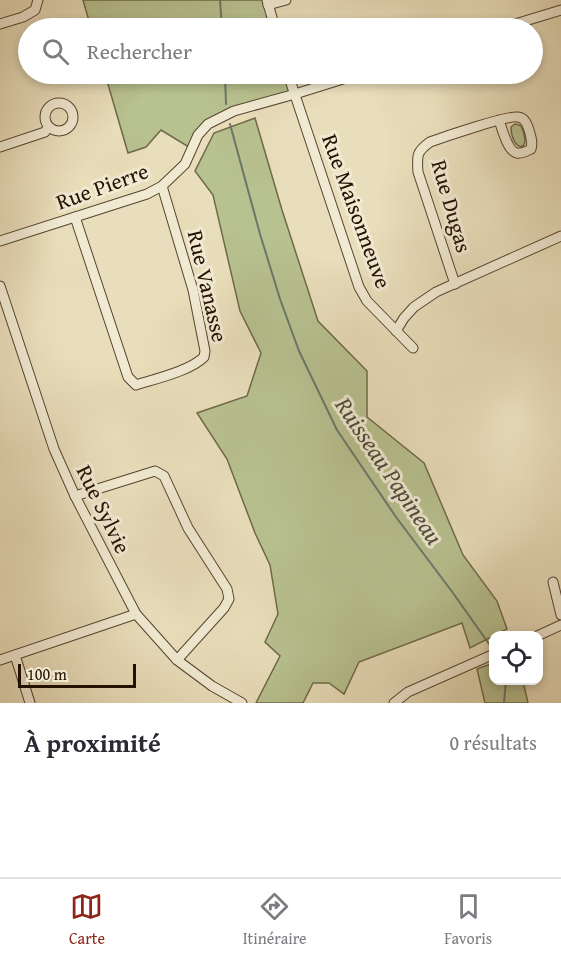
<!DOCTYPE html>
<html lang="fr">
<meta charset="utf-8">
<style>
:root{--surface:#fff;--page:#f2f2f3;--text:#2b2b33;--muted:#7c7c81;--line:#e1e1e2;--accent:#8f2418}
body{margin:0;font-family:"Gentium Book Plus",serif;background:var(--page);color:var(--text)}
.controls{position:absolute;right:18px;bottom:18px;display:grid;overflow:hidden;border-radius:12px;box-shadow:0 3px 9px #0003}
.controls button{width:54px;height:54px;display:grid;place-items:center;padding:0;border:0;border-bottom:2px solid var(--line);background:var(--surface);color:var(--text);font:30px sans-serif}
.scale{position:absolute;left:18px;bottom:15px;width:118px;box-sizing:border-box;padding-left:6px;border:3px solid #251100;border-top:0;font-size:16px;line-height:21px;white-space:nowrap;color:#251100;-webkit-text-stroke:4px #f1ead3;paint-order:stroke}
.list{margin:0;padding:0;list-style:none}
h2{display:flex;justify-content:space-between;align-items:center;height:78px;margin:0;padding:0 24px;font-size:26px}
h2 small{font-size:20px;font-weight:400;color:var(--muted)}
.icon{flex:none;width:33px;height:33px;fill:none;stroke:currentColor;stroke-width:2;stroke-linecap:round;stroke-linejoin:round}
.map{position:relative;flex:none;width:561px;height:703px;overflow:hidden}
.search{position:absolute;background:var(--surface);box-shadow:0 3px 9px #0003;left:18px;right:18px;top:18px;height:66px;display:flex;align-items:center;gap:15px;box-sizing:border-box;padding:0 21px;border-radius:33px;color:var(--muted);font-size:22px}
.sheet{height:174px;background:var(--surface)}
nav{display:flex;justify-content:space-around;align-items:center;box-sizing:border-box;height:84px;border-top:2px solid var(--line);background:var(--surface);font-size:16px;color:var(--muted)}
nav a{display:grid;justify-items:center;gap:3px}
nav .on{color:var(--accent)}
.map>svg:first-child{display:block}
</style>
<div class="map">
<svg width="561" height="703" viewBox="0 0 561 703">
<rect width="100%" height="100%" fill="#e9debb"/>
<filter id="stains"><feTurbulence type="fractalNoise" baseFrequency=".00333" numOctaves="4"/><feColorMatrix values="0 0 0 0 .2 0 0 0 0 .09 0 0 0 0 .02 0 0 0 .5 -.17"/></filter>
<radialGradient id="worn" r=".72"><stop offset=".6" stop-color="#630" stop-opacity="0"/><stop offset="1" stop-color="#630" stop-opacity=".3"/></radialGradient>
<g fill="#b8c190" stroke="#6e6948" stroke-width="1.5">
<path d="M 83,0 L 267,0 L 275,28 L 91,28 Z"/>
<path d="M 105,74 L 288,74 L 295,94 L 208,124 L 192,149 L 161,130 L 146,147 L 128,153 Z"/>
<path d="M 255,118 L 282,210 L 318,321 L 367,371 L 367,417 L 424,463 L 463,555 L 497,601 L 507,629 L 470,648 L 462,623 L 359,662 L 344,694 L 329,683 L 313,683 L 303,703 L 256,703 L 280,656 L 265,642 L 278,614 L 270,565 L 255,533 L 227,459 L 197,413 L 247,396 L 261,353 L 240,311 L 213,195 L 195,171 L 214,133 Z"/>
<path d="M 515,124 C 522,125 522,127 524,134 C 529,154 511,149 511,127 Z"/>
<path d="M 493,663 L 494,680 L 523,681 L 528,703 L 485,703 L 477,669 Z"/>
</g>
<g fill="none" stroke-linecap="round" stroke-linejoin="round">
<g stroke="#69786a" stroke-width="2">
<path d="M 220,0 L 222,28"/>
<path d="M 225,74 L 226,104"/>
<path d="M 230,124 L 260,234 L 280,299 L 299,351 L 337,430 L 396,517 L 453,593 L 494,651"/>
<path d="M 504,703 L 506,680"/>
</g>
<defs>
<g id="minor">
<path d="M 267,0 L 275,28"/>
<path d="M 268,5 L 286,0"/>
<path d="M 0,24 L 23,17 L 35,10 L 38,0"/>
<path d="M 502,28 L 561,10"/>
<path d="M 288,74 L 359,287 L 367,301 L 413,348"/>
<circle cx="59" cy="117" r="14"/>
<path d="M 0,147 L 45,132 L 48,127"/>
<path d="M 75,217 L 128,377 L 136,385 C 155,379 190,371 204,357 L 205,351 L 193,290 L 162,186"/>
<path d="M 0,241 L 147,194 L 162,186 L 185,164 L 198,135 L 208,124 L 234,111 L 295,94 L 359,74"/>
<path d="M 455,284 L 418,172 C 417,156 416,152 430,142 C 444,137 508,115 518,117 C 525,118 527,124 529,130 C 531,137 533,142 531,149 C 527,151 522,154 517,153 C 508,152 502,129 499,120"/>
<path d="M 0,286 L 54,449 L 75,496 L 136,614 L 177,660 L 212,686 L 242,703"/>
<path d="M 396,331 L 404,318 L 414,307 L 436,292 L 561,236"/>
<path d="M 75,496 L 155,471 L 164,476 L 188,528 L 227,589 L 229,599 L 224,608 L 177,660"/>
<path d="M 553,582 L 561,615"/>
<path d="M 537,636 L 561,625"/>
<path d="M 15,655 L 30,703"/>
<path d="M 0,660 L 136,614"/>
<path d="M 394,703 L 408,692 L 494,654"/>
</g>
</defs>
<use href="#minor" stroke="#56442f" stroke-width="11"/>
<use href="#minor" stroke="#f1ead3" stroke-width="9"/>
</g>
<g text-anchor="middle" stroke-width="6" stroke-linejoin="round" paint-order="stroke">
<g font-size="22" fill="#251100" stroke="#f1ead3">
<text transform="translate(102 186) rotate(-20)" y="8">Rue Pierre</text>
<text transform="translate(452 206) rotate(74)" y="8">Rue Dugas</text>
<text transform="translate(357 211) rotate(70)" y="8">Rue Maisonneuve</text>
<text transform="translate(208 286) rotate(77)" y="8">Rue Vanasse</text>
<text transform="translate(104 509) rotate(64)" y="8">Rue Sylvie</text>
</g>
<g font-size="24" font-style="italic" fill="#4d4d3e" stroke="#f1ead3">
<text transform="translate(389 471) rotate(56)" y="8">Ruisseau Papineau</text>
</g>
</g>
<rect width="100%" height="100%" filter="url(#stains)"/>
<rect width="100%" height="100%" fill="url(#worn)"/>
</svg>
<div class="controls">
<button><svg class="icon" aria-label="locate" viewBox="0 0 24 24"><circle cx="12" cy="12" r="6"/><path d="M12 2v4M12 18v4M2 12h4M18 12h4"/></svg></button>
</div>
<div class="scale">100 m</div>
<div class="search"><svg class="icon" aria-label="search" viewBox="0 0 24 24"><circle cx="10" cy="10" r="6"/><path d="M15 15l6 6"/></svg>Rechercher</div>
</div>
<section class="sheet">
<h2>À proximité<small>0 résultats</small></h2>
<ul class="list">
</ul>
</section>
<nav>
<a class="on"><svg class="icon" aria-label="map" viewBox="0 0 24 24"><path d="M3 6l6-2 6 2 6-2v14l-6 2-6-2-6 2zM9 4v14M15 6v14"/></svg>Carte</a>
<a><svg class="icon" aria-label="directions" viewBox="0 0 24 24"><path d="M12 3l9 9-9 9-9-9zM9 14v-3h6M13 9l2 2-2 2"/></svg>Itinéraire</a>
<a><svg class="icon" aria-label="saved" viewBox="0 0 24 24"><path d="M7 4h10v16l-5-4-5 4z"/></svg>Favoris</a>
</nav>
